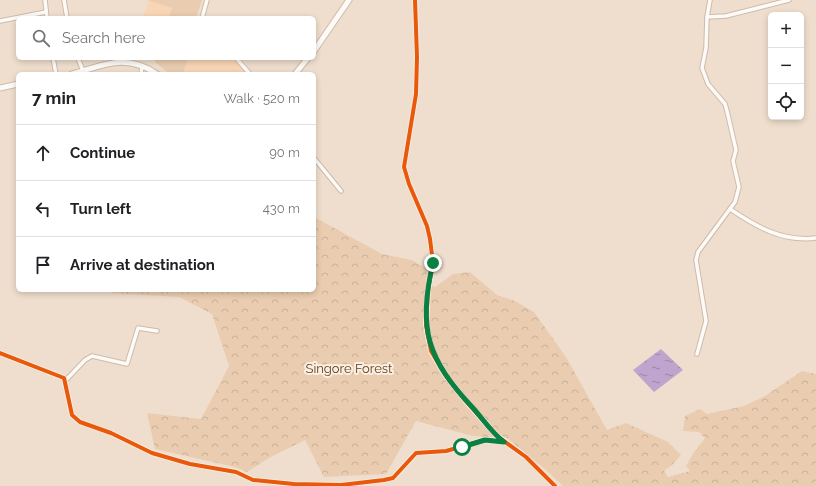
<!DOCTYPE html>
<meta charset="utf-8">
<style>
:root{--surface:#fff;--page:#f6f6f6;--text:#202124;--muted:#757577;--line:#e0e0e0}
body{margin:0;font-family:Raleway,sans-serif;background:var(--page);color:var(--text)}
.controls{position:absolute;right:12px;top:12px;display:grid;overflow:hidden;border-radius:6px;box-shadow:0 2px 6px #0003}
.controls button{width:36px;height:36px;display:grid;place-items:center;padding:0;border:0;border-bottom:1px solid var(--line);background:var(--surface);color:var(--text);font:20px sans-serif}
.stop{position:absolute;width:12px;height:12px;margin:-9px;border:3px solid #0b8043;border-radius:50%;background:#fff}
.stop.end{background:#0b8043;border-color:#fff;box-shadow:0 1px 4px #0008}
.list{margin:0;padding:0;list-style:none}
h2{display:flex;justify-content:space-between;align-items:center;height:52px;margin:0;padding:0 16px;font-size:17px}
h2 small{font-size:13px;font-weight:400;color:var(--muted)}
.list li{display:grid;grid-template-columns:26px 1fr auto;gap:12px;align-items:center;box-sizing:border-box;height:56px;padding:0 16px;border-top:1px solid var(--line)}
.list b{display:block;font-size:15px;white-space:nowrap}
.list em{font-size:13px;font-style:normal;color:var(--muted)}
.icon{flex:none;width:22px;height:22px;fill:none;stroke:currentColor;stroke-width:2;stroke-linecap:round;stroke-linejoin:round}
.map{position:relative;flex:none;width:816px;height:486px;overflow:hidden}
.search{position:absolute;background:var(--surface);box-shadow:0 2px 6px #0003;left:16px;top:16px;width:300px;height:44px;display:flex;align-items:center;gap:10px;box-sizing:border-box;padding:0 14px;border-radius:6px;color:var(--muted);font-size:15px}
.panel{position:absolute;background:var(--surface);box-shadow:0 2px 6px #0003;left:16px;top:72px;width:300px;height:220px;border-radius:6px}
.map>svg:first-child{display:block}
</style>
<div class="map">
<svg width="816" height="486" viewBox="0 0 816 486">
<defs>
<pattern id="forest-crowns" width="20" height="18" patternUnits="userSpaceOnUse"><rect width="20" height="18" fill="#eacdb0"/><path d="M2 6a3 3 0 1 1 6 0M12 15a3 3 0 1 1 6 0" fill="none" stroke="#cab197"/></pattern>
<pattern id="water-ripples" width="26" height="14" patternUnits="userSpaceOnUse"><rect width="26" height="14" fill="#bfa4ce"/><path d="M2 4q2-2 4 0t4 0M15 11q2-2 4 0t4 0" fill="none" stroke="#9d86a7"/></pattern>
</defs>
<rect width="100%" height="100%" fill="#efdecd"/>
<g fill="#f8d6b5">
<path d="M 149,0 L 172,8 L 168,18 L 143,18 Z"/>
<path d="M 188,58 L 234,58 L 248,74 L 183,74 Z"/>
</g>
<path fill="url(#forest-crowns)" d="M 314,217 L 382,254 L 412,260 L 427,269 L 426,283 L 435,287 L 453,274 L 470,272 L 497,295 L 515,301 L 534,312 L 566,357 L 607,430 L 626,423 L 668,442 L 681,455 L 672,465 L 664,471 L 668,477 L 690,471 L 686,466 L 694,452 L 705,438 L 699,432 L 683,431 L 685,416 L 700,409 L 707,414 L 744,406 L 765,396 L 802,371 L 816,374 L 816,486 L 563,486 L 545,469 L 507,438 L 473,436 L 416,421 L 386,474 L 324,477 L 305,440 L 269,458 L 247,472 L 235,467 L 155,449 L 147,413 L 201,419 L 229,366 L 212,314 L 179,297 L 111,293 L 114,290 L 314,290 Z"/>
<g fill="#eacdb0">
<path d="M 147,0 L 202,0 L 196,18 L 168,18 L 172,8 Z"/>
<path d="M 156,58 L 188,58 L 183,74 L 170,74 L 155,62 Z"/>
</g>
<path fill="url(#water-ripples)" d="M 661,349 L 683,370 L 654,392 L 633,370 Z"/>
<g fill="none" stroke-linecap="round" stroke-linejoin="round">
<defs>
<g id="minor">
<path d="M 45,0 L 47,18"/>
<path d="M 64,0 L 67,18"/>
<path d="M 415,0 L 417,57 L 416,94 L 404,167 L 409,184 L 427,226 L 430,239 L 433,263 L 428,290 L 426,325 L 431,351 L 446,376 L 465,400 L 497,436 L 526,457 L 555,486"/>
<path d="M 707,17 L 726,16 L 789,0"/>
<path d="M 202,18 L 207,0"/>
<path d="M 0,21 L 46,12"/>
<path d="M 53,58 L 56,74"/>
<path d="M 78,58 L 83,71"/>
<path d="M 236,58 L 250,74"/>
<path d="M 141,74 L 142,66"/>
<path d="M 314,158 L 341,191"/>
<path d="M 730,209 C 757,227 782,242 816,238"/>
<path d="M 0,353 L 64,378 L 72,415 L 80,422 L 111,433 L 152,453 L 190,464 L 236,472 L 253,480 L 294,484 L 341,485 L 384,480 L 393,478 L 416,453 L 446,451 L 485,440 L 504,442"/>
<path d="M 697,354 L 706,321 L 696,260 L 698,252 L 735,202 L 739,187 L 733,161 L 736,150 L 727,111 L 725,104 L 708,84 L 702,68 L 706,48 L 707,17 L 710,0"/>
<path d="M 65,381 L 85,360 L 92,356 L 127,364 L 138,328 L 157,331"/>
</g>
<g id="secondary">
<path d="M 314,51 L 349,0"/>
<path d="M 72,74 C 105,65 125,53 157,74"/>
<path d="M 295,74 L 308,58"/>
<path d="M 0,88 L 18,84"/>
</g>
</defs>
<use href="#minor" stroke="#cdbca9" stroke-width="5.5"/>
<use href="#secondary" stroke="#cdbca9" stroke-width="7"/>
<use href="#minor" stroke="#fdfaf8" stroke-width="3.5"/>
<use href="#secondary" stroke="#fdfaf8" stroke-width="5"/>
<defs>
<g id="cycleway">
<path d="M 415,0 L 417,57 L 416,94 L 404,167 L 409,184 L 427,226 L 430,239 L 433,263 L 428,290 L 426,325 L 431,351 L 446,376 L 465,400 L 497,436 L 526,457 L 555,486"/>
<path d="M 0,353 L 64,378 L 72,415 L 80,422 L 111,433 L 152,453 L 190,464 L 236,472 L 253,480 L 294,484 L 341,485 L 384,480 L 393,478 L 416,453 L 446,451 L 485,440 L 504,442"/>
</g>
</defs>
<use href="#cycleway" stroke="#faefe5" stroke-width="6"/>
<use href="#cycleway" stroke="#e8590c" stroke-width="4"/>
</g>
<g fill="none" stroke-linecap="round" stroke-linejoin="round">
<path stroke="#0b8043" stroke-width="5" d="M 433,263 C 417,329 428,360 473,408 C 483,419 492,433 504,442 L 485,440 L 462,447"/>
</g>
<g text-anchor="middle" stroke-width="4" stroke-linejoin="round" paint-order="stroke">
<g font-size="13" fill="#694216" stroke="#faefe5">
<text x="349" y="373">Singore Forest</text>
</g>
</g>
</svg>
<div class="controls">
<button>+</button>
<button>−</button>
<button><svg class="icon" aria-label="locate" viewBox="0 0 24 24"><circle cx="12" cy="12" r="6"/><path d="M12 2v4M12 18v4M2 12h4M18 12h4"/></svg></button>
</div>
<div class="stop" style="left:462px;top:447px"></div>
<div class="stop end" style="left:433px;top:263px"></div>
<div class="search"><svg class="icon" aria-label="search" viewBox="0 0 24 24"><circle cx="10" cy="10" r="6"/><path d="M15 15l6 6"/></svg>Search here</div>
<section class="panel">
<h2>7 min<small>Walk · 520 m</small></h2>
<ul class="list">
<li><svg class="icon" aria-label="ahead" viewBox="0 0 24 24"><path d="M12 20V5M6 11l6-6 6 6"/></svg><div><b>Continue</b></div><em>90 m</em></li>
<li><svg class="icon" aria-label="left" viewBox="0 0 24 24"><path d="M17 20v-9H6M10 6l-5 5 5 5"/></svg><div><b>Turn left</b></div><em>430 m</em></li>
<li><svg class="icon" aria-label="arrive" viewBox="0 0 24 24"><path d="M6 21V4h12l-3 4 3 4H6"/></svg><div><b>Arrive at destination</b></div></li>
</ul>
</section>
</div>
